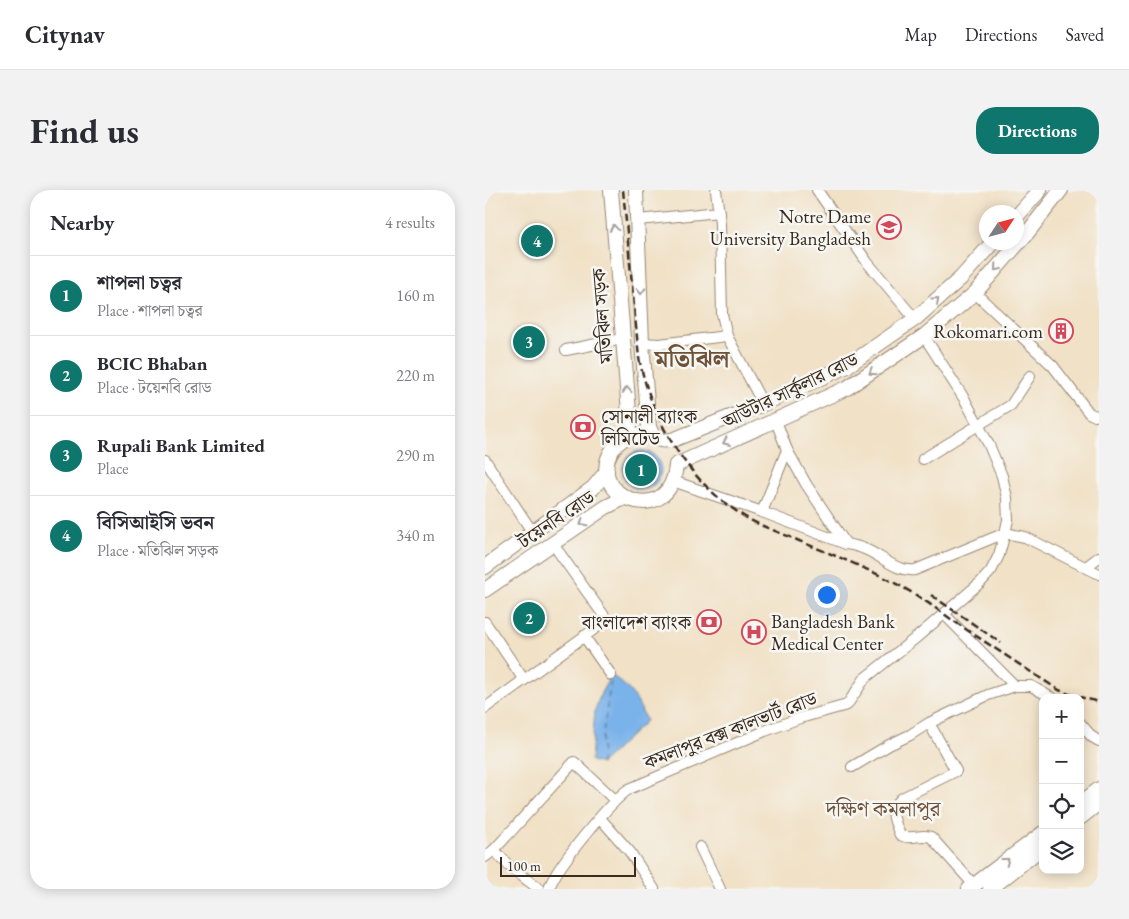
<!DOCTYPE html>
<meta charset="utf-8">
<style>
:root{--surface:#fff;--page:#f2f2f3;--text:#2b2b33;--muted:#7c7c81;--line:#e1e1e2;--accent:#0f766e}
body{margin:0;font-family:"EB Garamond","Noto Serif Bengali",serif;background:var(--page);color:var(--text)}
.controls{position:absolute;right:15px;bottom:15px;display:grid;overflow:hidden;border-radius:10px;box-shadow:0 2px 12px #0003}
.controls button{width:45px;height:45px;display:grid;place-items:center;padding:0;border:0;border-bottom:1px solid var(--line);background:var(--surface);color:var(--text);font:25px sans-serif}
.compass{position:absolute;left:494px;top:15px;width:45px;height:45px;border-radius:50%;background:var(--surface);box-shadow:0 2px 12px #0003;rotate:54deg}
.scale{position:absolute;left:15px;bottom:12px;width:136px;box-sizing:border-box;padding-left:5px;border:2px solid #3b2a1e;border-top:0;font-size:14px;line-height:18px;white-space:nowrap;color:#3b2a1e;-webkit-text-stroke:4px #f6f6f2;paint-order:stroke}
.you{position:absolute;left:341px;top:404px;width:18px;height:18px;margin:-12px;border:4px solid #fff;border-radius:50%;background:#1a73e8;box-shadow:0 0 0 8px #1a73e833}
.badge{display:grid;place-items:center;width:32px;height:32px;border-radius:50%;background:var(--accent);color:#fff;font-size:16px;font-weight:700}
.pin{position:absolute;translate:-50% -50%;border:2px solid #fff;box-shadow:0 1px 5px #0006}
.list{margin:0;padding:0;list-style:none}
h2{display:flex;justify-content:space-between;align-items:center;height:65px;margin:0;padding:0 20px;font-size:21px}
h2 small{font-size:16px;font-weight:400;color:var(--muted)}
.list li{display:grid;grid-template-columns:32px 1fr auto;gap:15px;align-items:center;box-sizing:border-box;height:80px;padding:0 20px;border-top:1px solid var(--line)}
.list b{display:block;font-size:19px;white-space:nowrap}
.list p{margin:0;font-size:16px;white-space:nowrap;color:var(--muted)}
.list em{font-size:16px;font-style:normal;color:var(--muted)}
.icon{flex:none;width:28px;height:28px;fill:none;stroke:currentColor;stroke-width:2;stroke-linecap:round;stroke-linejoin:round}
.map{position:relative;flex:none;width:614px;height:699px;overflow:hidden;border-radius:20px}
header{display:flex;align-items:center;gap:30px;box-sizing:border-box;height:70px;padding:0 25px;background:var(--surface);border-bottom:1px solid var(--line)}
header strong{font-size:24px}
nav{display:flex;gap:28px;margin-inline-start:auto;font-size:18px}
.intro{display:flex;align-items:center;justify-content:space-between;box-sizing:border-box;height:120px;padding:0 30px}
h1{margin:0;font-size:35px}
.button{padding:12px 22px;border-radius:20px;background:var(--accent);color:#fff;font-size:18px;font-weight:700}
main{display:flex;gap:30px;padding:0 30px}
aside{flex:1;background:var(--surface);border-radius:20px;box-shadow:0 2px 12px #0003}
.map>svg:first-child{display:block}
</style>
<header>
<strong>Citynav</strong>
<nav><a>Map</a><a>Directions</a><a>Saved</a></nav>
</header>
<div class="intro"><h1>Find us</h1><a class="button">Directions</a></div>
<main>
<aside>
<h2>Nearby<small>4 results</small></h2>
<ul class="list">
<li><span class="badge">1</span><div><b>শাপলা চত্বর</b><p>Place · শাপলা চত্বর</p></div><em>160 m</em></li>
<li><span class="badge">2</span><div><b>BCIC Bhaban</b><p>Place · টয়েনবি রোড</p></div><em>220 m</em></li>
<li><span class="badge">3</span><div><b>Rupali Bank Limited</b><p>Place</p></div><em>290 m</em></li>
<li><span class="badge">4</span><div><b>বিসিআইসি ভবন</b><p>Place · মতিঝিল সড়ক</p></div><em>340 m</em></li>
</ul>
</aside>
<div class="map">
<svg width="614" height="699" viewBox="0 0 614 699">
<rect width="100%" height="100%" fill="#f6f6f2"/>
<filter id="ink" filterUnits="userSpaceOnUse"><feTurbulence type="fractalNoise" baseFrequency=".02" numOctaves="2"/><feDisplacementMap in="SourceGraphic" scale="10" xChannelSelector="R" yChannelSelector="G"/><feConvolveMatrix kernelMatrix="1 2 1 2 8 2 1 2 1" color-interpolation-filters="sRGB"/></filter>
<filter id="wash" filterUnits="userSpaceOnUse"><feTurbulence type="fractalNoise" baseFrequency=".0096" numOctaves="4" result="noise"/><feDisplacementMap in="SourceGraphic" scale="20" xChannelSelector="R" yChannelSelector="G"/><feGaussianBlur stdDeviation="1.12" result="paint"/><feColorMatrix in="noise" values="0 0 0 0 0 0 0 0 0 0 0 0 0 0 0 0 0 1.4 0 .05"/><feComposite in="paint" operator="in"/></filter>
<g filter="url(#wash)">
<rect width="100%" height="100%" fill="#f1e1c6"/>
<g fill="#7ab2ea" stroke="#5a6e84">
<circle cx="157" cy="280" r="19"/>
<path d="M 126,485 C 147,499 152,509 161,531 L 116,574 L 106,571 L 110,520 L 116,503 Z"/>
</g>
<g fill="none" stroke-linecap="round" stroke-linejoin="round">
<path stroke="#4e535b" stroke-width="1" stroke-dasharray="6 5" stroke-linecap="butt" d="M 116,574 L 117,549 L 126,491"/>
</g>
</g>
<g filter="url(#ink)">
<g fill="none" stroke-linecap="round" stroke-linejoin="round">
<defs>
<g id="minor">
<path d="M 231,0 L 235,34 L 237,124 L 242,146 L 278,214"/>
<path d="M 332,0 L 382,72 L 430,129"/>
<path d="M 153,30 L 234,22"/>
<path d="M 490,103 L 568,176 L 604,223 L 610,226 L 614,225"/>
<path d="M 157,153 L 174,154 L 242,146"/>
<path d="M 81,160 L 137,149"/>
<path d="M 302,260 L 321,294 L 361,354 C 366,355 372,356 377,358 C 396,364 409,382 430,380 L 520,343 L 540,347 L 614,384"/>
<path d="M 438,269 L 526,215 L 545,186"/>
<path d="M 0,270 L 48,343"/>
<path d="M 188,291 L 277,322 L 361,354"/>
<path d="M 277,322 L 302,260 L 291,231"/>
<path d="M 601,377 L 614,367"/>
<path d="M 459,424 L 530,496"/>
<path d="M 0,432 L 39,490"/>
<path d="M 99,446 L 126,485"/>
<path d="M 0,518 L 122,430 L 68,354"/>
<path d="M 444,533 L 471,581 L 417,608 C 403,622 409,629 415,645 C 427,651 434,643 446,647 L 489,695"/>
<path d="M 595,533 L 607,547 L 614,551"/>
<path d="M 367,577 L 404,555 L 425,545 L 444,533 L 503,505 L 530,496 L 546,496 L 567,508"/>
<path d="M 115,628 L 145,662 L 169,699"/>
<path d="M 215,657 L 235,699"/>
<path d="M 9,660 L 89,572 L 130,610"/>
<path d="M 0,667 L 9,660 L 24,676 L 54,699"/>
<path d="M 64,699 C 69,679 126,611 144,599 L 280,541 L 315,528 L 362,515 L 380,488 L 432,447 L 496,392 L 506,381 L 514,365 L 520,343 L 523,330 L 522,308 L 517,286 L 504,255 L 480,210 L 439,146"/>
</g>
<g id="major">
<path d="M 126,0 L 145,235 L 141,248"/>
<path d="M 151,0 L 157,153 L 164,237 L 168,246"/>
<path d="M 532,26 L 555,0"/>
<path d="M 508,52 L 476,88 L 430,129 L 362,176 L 278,214 L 190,249 C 186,250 180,251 175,250 C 166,247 160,243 149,245 C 140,246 133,252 128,259 C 97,304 185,343 191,275 L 362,198 L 439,146 L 490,103 L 543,42 L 576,0"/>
<path d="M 0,377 L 108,298 L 122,281"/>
<path d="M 0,400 L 121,317 L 139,308"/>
<path d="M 595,614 L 614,599"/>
<path d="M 595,628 L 614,613"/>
<path d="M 484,699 L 558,643"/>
<path d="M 505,699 L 558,657"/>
</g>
</defs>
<use href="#minor" stroke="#968672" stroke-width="12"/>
<use href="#major" stroke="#968672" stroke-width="16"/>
<use href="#minor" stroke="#fff" stroke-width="10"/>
<use href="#major" stroke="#fff" stroke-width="14"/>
<g stroke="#3b2a1e" stroke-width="2.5" stroke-dasharray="8 4" stroke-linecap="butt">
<path d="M 138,0 L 154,168 C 167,231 202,290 257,325 C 274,336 294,342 312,350 C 348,365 385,379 419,398 C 439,409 457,423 476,436 C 508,457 541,479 574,500 L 584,504 L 614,512"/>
<path d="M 446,405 L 516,453"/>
</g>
</g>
<defs><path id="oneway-chevron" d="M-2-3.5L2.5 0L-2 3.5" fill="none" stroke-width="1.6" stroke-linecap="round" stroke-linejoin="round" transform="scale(1.25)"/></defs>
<g stroke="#a79f9a">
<use href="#oneway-chevron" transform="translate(129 38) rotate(-95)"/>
<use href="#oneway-chevron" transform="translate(512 78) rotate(131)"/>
<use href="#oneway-chevron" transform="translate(156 101) rotate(88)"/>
<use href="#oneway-chevron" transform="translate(451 110) rotate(-42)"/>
<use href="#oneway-chevron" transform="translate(387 182) rotate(147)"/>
<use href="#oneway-chevron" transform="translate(142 200) rotate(-95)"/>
<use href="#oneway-chevron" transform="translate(241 252) rotate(157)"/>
<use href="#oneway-chevron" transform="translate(98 333) rotate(145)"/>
<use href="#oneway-chevron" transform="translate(521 671) rotate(-37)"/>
</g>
</g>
<defs>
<symbol id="university-ring" viewBox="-11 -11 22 22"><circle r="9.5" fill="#f6f6f2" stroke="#d1495b" stroke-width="1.5"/><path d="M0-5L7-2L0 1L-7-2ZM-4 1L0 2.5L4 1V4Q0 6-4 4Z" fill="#d1495b"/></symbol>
<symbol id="building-ring" viewBox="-11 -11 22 22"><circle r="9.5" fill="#f6f6f2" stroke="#d1495b" stroke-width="1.5"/><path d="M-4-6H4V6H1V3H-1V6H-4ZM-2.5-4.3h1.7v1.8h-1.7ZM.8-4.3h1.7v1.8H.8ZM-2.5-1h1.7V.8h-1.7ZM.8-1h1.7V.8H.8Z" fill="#d1495b"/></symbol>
<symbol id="bank-ring" viewBox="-11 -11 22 22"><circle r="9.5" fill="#f6f6f2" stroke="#d1495b" stroke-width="1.5"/><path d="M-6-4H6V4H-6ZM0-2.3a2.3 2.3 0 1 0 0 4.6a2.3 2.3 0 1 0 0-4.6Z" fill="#d1495b"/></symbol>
<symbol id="hospital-ring" viewBox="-11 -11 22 22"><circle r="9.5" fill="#f6f6f2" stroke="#d1495b" stroke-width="1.5"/><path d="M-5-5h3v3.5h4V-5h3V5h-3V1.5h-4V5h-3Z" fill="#d1495b"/></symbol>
</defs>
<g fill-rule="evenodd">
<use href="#university-ring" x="390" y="23" width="28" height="28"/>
<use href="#building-ring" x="562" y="127" width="28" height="28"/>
<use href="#bank-ring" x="84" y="223" width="28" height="28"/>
<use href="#bank-ring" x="210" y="418" width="28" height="28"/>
<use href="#hospital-ring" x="255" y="428" width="28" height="28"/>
</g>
<g text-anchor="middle" stroke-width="5" stroke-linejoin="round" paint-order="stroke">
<g font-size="19" fill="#3b2a1e" stroke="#f6f6f2" text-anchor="end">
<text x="386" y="33">Notre Dame<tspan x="386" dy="22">University Bangladesh</tspan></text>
<text x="558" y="148">Rokomari.com</text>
<text x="116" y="233" text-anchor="start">সোনালী ব্যাংক<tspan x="116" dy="22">লিমিটেড</tspan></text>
<text x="286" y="438" text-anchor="start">Bangladesh Bank<tspan x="286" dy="22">Medical Center</tspan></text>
<text x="206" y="439">বাংলাদেশ ব্যাংক</text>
</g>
<g font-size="19" fill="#3b2a1e" stroke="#f6f6f2">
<text transform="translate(117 126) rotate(-95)" y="7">মতিঝিল সড়ক</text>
<text transform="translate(305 200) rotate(-26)" y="7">আউটার সার্কুলার রোড</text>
<text transform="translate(71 329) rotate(-34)" y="7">টয়েনবি রোড</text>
<text transform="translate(245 540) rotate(-21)" y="7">কমলাপুর বক্স কালভার্ট রোড</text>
</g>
<g font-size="21" fill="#6f5138" stroke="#f6f6f2">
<text x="398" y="626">দক্ষিণ কমলাপুর</text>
</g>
<g font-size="24" font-weight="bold" fill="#6f5138" stroke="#f6f6f2">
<text x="207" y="177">মতিঝিল</text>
</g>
</g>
</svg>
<div class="controls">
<button>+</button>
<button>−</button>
<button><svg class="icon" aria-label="locate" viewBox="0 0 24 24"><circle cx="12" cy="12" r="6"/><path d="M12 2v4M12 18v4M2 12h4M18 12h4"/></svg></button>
<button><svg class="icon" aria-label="layers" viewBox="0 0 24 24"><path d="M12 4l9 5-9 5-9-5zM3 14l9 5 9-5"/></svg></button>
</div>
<svg class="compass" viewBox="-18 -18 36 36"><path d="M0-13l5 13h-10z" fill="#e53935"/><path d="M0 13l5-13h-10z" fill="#7c7c81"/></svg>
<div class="scale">100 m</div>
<div class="you"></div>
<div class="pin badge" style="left:156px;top:280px">1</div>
<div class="pin badge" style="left:44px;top:428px">2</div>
<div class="pin badge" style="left:44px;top:152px">3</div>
<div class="pin badge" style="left:52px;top:51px">4</div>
</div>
</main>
